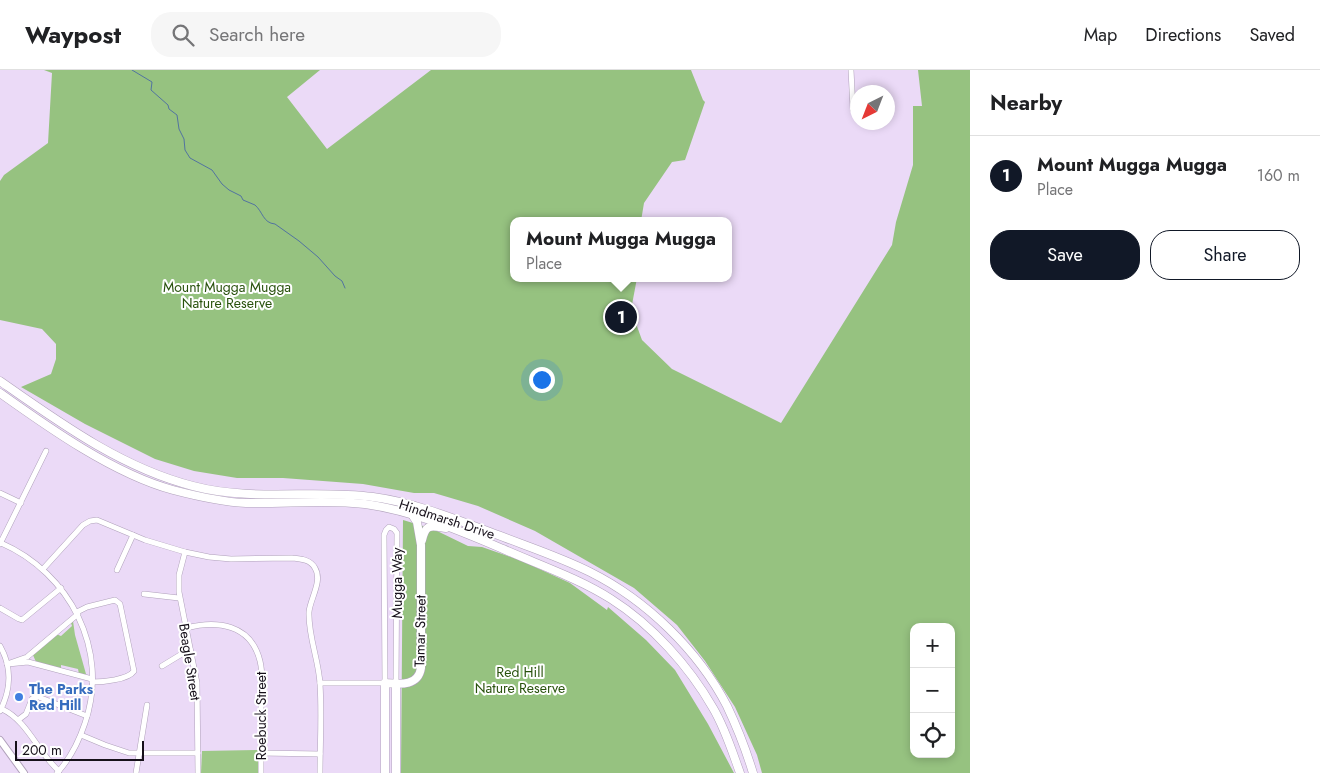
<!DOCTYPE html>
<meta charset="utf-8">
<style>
:root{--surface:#fff;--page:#f6f6f6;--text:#202124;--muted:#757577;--line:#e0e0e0;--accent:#111827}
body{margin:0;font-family:Jost,sans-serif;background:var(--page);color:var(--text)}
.controls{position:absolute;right:15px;bottom:15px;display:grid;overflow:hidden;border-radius:10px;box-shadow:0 2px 8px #0003}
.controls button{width:45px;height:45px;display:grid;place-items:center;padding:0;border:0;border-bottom:1px solid var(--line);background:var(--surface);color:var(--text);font:25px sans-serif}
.compass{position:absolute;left:850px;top:15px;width:45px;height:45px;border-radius:50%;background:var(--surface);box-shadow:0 2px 8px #0003;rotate:222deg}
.scale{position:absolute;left:15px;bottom:12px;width:129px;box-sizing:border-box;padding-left:5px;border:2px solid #16101a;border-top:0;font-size:14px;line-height:18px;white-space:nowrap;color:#16101a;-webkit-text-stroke:4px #fff;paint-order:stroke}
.you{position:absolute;left:541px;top:309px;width:18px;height:18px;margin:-12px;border:4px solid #fff;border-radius:50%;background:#1a73e8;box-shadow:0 0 0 8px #1a73e833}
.badge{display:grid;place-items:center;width:32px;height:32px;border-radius:50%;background:var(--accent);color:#fff;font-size:16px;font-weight:700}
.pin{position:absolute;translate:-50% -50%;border:2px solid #fff;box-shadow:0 1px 5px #0006}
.popup{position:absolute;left:510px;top:147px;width:222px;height:65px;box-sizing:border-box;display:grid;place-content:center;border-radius:10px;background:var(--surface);filter:drop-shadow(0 1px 4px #0005);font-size:16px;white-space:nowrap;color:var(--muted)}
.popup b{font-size:19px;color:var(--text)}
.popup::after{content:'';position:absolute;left:50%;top:100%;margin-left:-10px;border:10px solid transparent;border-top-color:var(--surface)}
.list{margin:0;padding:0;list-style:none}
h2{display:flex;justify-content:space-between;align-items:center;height:65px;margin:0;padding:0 20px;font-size:21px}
h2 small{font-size:16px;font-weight:400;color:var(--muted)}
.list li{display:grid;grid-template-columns:32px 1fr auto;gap:15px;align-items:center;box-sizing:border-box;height:80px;padding:0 20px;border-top:1px solid var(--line)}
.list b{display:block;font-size:19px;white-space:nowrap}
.list p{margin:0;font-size:16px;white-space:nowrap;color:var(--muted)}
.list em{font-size:16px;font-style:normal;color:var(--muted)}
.actions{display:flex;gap:10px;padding:15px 20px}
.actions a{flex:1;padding:11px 0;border:1px solid var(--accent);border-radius:20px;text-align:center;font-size:18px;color:var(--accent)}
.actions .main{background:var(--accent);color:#fff}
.icon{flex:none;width:28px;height:28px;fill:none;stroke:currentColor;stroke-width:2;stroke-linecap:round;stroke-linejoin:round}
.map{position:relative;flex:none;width:970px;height:703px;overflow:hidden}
header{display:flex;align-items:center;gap:30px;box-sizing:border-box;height:70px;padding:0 25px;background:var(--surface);border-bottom:1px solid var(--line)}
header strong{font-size:24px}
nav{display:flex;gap:28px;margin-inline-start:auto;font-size:18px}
.search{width:350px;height:45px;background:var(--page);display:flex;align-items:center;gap:12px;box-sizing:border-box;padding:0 18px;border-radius:20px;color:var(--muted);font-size:19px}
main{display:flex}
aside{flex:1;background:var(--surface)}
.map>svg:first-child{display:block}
</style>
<header>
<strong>Waypost</strong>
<div class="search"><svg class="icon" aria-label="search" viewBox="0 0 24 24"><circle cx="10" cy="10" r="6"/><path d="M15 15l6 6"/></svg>Search here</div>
<nav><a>Map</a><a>Directions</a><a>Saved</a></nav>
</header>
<main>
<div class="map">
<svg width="970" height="703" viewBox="0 0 970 703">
<rect width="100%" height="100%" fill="#ebdaf7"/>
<g fill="#9ec888">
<path d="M 73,551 L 75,565 L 86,604 L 79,604 L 78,599 L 61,595 L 61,599 L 36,592 L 33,585 L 56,564 L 61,566 L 72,556 L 71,553 Z"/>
<path d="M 259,680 L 259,703 L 201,703 L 202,681 Z"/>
</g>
<g fill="#96c280" fill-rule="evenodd">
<path d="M 44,0 L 320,0 L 287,27 L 327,79 L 431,0 L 691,0 L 703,30 L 705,32 L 685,90 L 672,92 L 644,133 L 641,151 L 514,151 L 514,208 L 637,208 L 631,240 L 642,270 L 672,299 L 781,353 L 892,175 L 896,152 L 913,95 L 913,36 L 922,36 L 918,0 L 970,0 L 970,703 L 762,703 L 757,685 L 735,637 L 705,591 L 677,555 L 634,518 L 535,461 L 478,436 L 434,423 L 414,423 L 363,414 L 283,408 L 237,408 L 194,401 L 155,389 L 85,354 L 21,317 L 51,304 L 56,289 L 56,274 L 42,259 L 0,250 L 0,111 L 4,105 L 48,73 L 52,3 ZM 914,557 L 951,557 L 951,684 L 914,684 Z"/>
<path d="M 403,450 L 433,459 L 468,476 L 482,477 L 522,491 L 570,513 L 607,540 L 608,537 L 646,570 L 675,600 L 708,654 L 734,703 L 401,703 Z"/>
</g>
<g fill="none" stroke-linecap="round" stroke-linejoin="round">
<path stroke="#5273a0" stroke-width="1" d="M 132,0 L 152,12 L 151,20 L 168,35 L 169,39 L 177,45 L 179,59 L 184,69 L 185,80 L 190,88 L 212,100 L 222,114 L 229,120 L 241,126 L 243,130 C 247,132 251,133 255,135 C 263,142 263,153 275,154 L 299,171 L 318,187 L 335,206 L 342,211 L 345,218"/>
<defs>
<g id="minor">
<path d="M 851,0 L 853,39"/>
<path d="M 0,423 L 21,433"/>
<path d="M 1,473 C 70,503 110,580 85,653 C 79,671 70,689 57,703"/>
<path d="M 0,474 L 46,381"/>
<path d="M 185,482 L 179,505 L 179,522 L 197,613 L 198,703"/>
<path d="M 43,499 L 83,455 L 90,451 L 97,450 L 145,470 L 185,482 L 209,487 L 231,489 L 292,488 C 300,489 310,489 315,498 C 323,511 310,529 309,542 C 308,566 319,591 320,614 C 322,644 320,674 320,703"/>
<path d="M 117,500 L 133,465"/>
<path d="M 144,524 L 179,528"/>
<path d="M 0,538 L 19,549 L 22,550 L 61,518"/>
<path d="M 77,542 L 87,537 L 115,530 L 120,534 L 134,601 C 128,610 102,612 92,612"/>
<path d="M 186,558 C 217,550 251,554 260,591 C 264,607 261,625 261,641 C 261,662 261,682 261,703"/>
<path d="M 0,576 C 12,597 11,620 0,641"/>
<path d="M 7,594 L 27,587 L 78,544"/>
<path d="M 8,594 L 28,592 L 92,609"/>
<path d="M 162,596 L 190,579"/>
<path d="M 320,613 L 385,613 L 384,465 L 386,460 L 389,457 L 394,459 L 397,463 L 396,614"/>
<path d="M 2,639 C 28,651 38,683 59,701"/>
<path d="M 18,650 L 26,644 L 32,629 L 36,626 L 87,646"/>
<path d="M 81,665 L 105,675 L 129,683 L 198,683"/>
<path d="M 261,683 L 320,684"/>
<path d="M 136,703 L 147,635"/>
</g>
<path id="tertiary" d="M 0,670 L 24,703"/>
<g id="secondary">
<path d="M 422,470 C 426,453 431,456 446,458"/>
<path d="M 396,614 L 396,703"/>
<path d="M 385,703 L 385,613 C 399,614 418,617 421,598 L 421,475 L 417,452 L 411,443"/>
</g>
<g id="primary">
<path d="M 0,311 C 60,353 122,398 193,416 C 254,432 312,419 373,427 C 417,433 457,450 498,465 C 529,477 560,487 590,502 C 646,530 698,580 727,636 C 737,657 746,680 753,703"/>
<path d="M 0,323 C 49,358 114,404 173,420 C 196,426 221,432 246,433 C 286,434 326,429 365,434 C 414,441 458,460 503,479 C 539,495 578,508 611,529 C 652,555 689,596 713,638 C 725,658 732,681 740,703"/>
</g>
</defs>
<use href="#minor" stroke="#b0a1bb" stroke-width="6"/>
<use href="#tertiary" stroke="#b0a1bb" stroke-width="8"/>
<use href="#secondary" stroke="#b0a1bb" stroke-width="9"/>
<use href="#primary" stroke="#b0a1bb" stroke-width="9"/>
<use href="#minor" stroke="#fff" stroke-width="5"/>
<use href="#tertiary" stroke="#fff" stroke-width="6"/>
<use href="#secondary" stroke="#fff" stroke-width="8"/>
<use href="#primary" stroke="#fff" stroke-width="8"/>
</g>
<circle fill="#3f7fe0" stroke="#fff" stroke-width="2" cx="19" cy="627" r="5"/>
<g text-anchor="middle" stroke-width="4" stroke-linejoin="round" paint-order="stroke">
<g font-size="14" fill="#29520d" stroke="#fff">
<text x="227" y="222">Mount Mugga Mugga<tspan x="227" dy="16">Nature Reserve</tspan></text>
<text x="520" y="607">Red Hill<tspan x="520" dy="16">Nature Reserve</tspan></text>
</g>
<g font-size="14" fill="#16101a" stroke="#fff">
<text transform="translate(447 449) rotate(18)" y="5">Hindmarsh Drive</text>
<text transform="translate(397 513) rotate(-90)" y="5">Mugga Way</text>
<text transform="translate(420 561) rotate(-89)" y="5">Tamar Street</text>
<text transform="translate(190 592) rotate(81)" y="5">Beagle Street</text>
<text transform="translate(261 646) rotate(-90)" y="5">Roebuck Street</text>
</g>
<g font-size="14" font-weight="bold" fill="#366cbe" stroke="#fff" text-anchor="start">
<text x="29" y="624">The Parks<tspan x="29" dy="16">Red Hill</tspan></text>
</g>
</g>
</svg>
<div class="controls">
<button>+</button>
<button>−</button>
<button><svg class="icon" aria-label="locate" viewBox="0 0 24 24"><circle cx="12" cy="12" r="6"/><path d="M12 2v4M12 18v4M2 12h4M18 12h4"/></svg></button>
</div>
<svg class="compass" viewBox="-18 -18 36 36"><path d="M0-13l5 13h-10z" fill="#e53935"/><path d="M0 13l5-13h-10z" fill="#757577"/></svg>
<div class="scale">200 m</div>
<div class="you"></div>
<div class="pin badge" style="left:621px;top:247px">1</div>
<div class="popup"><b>Mount Mugga Mugga</b>Place</div>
</div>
<aside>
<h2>Nearby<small></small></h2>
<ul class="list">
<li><span class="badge">1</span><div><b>Mount Mugga Mugga</b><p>Place</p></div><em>160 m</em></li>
</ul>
<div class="actions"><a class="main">Save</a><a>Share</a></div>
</aside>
</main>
